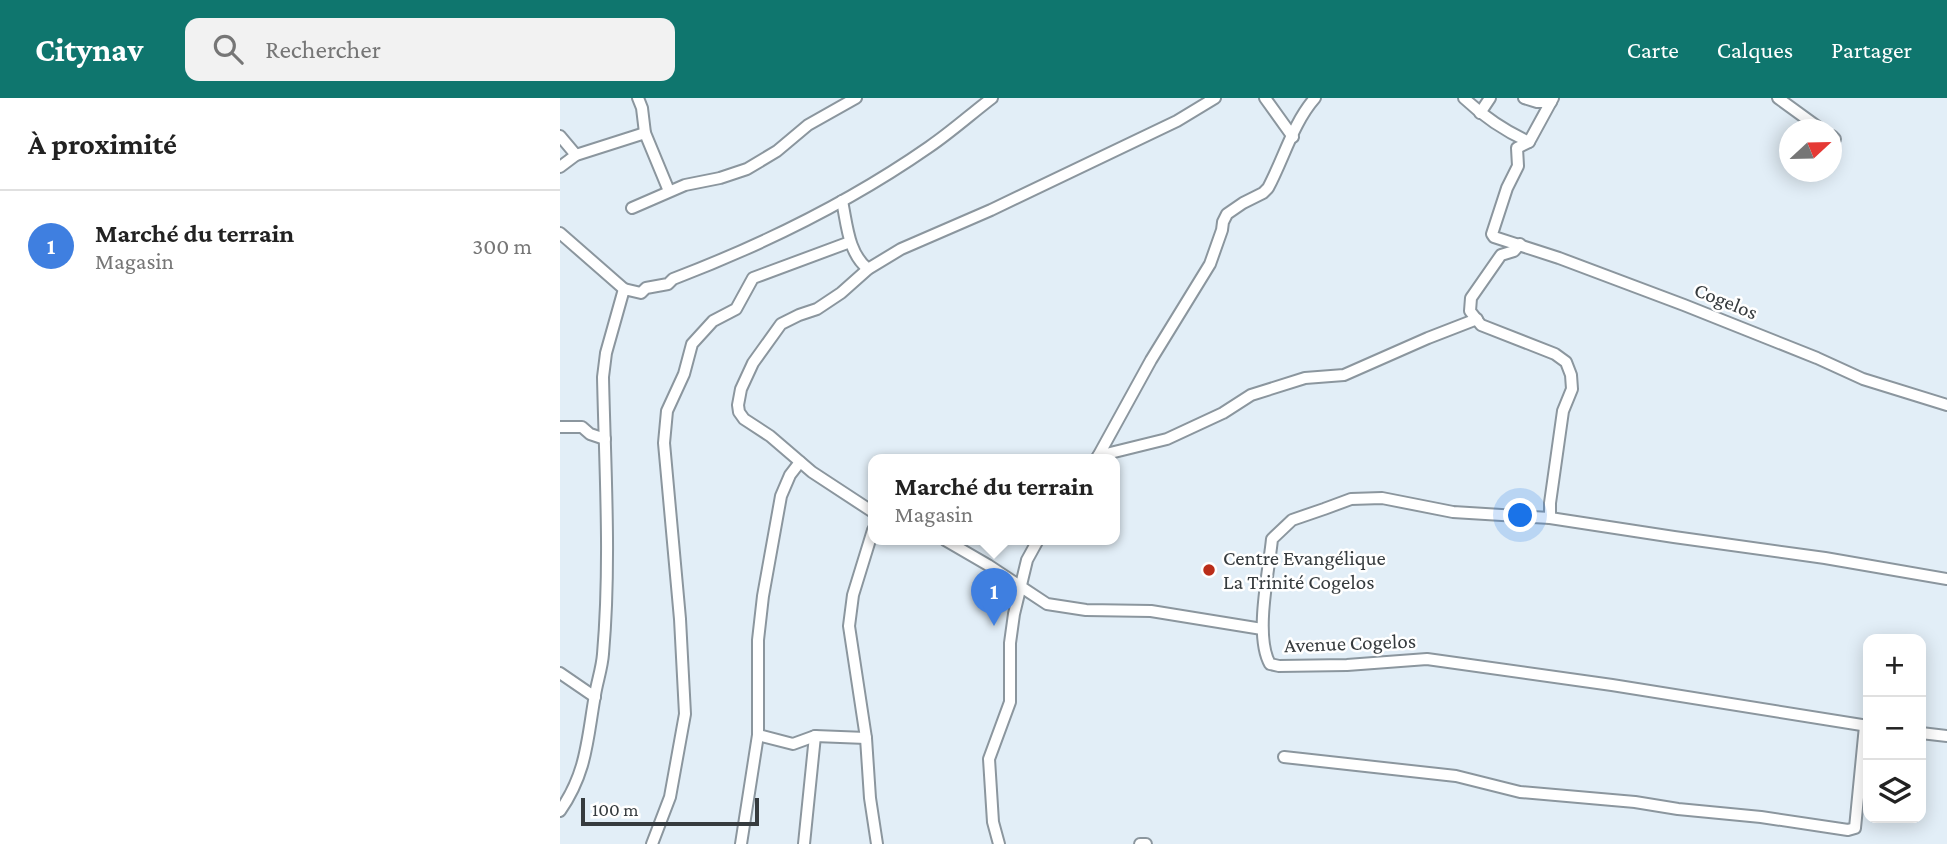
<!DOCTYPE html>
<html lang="fr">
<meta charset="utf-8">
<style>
:root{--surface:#fff;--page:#f2f2f2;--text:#222;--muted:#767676;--line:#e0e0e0;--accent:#0f766e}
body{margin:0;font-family:"Crimson Pro",serif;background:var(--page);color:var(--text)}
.controls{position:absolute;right:21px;bottom:21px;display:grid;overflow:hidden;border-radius:14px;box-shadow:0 4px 18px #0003}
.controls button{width:63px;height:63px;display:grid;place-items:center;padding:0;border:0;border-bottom:2px solid var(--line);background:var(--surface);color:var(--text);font:35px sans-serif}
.compass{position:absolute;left:1219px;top:21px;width:63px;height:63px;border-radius:50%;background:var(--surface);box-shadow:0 4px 18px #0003;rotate:68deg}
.scale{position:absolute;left:21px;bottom:18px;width:178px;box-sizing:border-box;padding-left:7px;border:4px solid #363b3e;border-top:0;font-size:19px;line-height:24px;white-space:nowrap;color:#363b3e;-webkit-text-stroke:5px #fff;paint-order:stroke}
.you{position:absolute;left:961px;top:418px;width:24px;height:24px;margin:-18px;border:5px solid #fff;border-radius:50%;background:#1a73e8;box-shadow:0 0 0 10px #1a73e833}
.badge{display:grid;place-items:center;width:46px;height:46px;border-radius:50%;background:var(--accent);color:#fff;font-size:23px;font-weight:700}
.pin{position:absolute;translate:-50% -58px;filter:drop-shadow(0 2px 4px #0008)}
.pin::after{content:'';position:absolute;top:37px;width:24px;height:21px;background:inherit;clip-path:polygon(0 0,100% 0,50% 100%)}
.popup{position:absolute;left:308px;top:356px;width:252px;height:91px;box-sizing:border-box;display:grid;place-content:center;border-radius:14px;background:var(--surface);filter:drop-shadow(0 2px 5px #0005);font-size:23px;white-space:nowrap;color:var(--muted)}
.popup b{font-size:26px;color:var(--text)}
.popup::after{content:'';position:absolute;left:50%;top:100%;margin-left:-14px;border:14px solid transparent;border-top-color:var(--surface)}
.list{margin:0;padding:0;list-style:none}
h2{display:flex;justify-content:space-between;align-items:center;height:91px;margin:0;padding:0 28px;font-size:30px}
h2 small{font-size:23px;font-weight:400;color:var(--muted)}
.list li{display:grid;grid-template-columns:46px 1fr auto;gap:21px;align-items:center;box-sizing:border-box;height:112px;padding:0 28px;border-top:2px solid var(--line)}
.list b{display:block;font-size:26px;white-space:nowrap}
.list p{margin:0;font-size:23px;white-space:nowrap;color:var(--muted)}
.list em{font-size:23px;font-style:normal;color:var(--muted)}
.icon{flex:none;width:38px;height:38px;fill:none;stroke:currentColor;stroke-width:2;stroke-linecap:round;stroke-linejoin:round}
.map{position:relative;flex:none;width:1387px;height:746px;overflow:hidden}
header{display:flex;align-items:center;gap:42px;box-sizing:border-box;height:98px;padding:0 35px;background:var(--accent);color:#fff}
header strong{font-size:33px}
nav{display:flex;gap:38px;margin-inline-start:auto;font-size:24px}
.search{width:490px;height:63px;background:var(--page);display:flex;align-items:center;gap:18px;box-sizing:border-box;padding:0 24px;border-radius:14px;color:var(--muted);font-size:26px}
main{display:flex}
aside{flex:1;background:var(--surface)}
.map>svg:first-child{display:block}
</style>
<header>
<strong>Citynav</strong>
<div class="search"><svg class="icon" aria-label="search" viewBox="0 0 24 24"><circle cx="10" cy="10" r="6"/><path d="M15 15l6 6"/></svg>Rechercher</div>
<nav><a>Carte</a><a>Calques</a><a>Partager</a></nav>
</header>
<main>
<aside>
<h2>À proximité<small></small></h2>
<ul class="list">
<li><span class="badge" style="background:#3f7fe0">1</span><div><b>Marché du terrain</b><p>Magasin</p></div><em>300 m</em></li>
</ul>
</aside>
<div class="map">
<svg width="1387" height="746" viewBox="0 0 1387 746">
<rect width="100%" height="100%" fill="#e2eef7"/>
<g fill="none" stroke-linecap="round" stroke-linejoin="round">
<defs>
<g id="minor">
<path d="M 78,0 L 82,10 L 85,35 L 109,93"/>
<path d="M 705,0 L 733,39"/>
<path d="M 904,0 C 923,18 945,33 969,44"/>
<path d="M 964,0 L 977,4 L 991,4"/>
<path d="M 993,0 L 969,44 L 957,50 L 958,68 L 947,90 L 932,136 L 934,139 L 999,160 L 1124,207 L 1257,260 L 1303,281 L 1387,307"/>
<path d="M 1218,0 L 1262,32"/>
<path d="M 920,15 L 930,0"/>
<path d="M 0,38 L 16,57"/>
<path d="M 1272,38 L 1275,41"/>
<path d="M 0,69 L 16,57 L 85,35"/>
<path d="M 282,103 C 287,126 288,155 308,171"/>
<path d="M 72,110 L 125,87 L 160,80 L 187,71 L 217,53 L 248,27 L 296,0"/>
<path d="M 0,135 L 64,191"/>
<path d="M 960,146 L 954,153 L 941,157 L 911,200 L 910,213 L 921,227 L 995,256 L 1006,264 L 1011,277 L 1012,291 L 1003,313 L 990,405 L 990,420"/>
<path d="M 0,329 L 22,329 L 30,336 L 45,341"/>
<path d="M 538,358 L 607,341 L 663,315 L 691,297 L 745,280 L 784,277 L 868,240 L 917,221"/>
<path d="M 536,362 L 591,262 L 650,166 L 662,132 L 663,124 L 667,116 L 683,105 L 703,95 L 708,90 C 724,60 733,25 755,0"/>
<path d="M 313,414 L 252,374 L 210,338 L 184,321 L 179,314 L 178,307 L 181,291 L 193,265 L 221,226 L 239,217 L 257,211 L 281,195 L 308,171 L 341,151 L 431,112 L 617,23 L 655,0"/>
<path d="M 313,432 L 293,497 L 289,528 L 306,640 L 310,700 L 317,746"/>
<path d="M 385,442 L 428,467 L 487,506 L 526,512 L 591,513 L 702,531"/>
<path d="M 0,575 L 35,599"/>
<path d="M 1308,628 L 1052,587 L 867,561 L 787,567 L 719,568 L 710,566 C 694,538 709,473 712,441 L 732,422 L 764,411 L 791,401 L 822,400 L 893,414 L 990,420 L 1114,439 L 1265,460 L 1387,481"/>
<path d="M 1361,635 L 1387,638"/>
<path d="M 198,637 L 233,646 L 255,638 L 306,640"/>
<path d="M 724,659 L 896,678 L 960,694 L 1075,704 L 1118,711 L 1201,719 L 1288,732 L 1295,730 L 1305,628"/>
<path d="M 0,713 C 27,674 27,642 35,597 C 37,584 42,570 43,556 C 51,464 45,371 43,279 L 46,255 L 64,191 L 81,195 L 86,190 L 108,186 L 113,181 C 202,147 290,104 369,49 C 391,34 411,16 432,0"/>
<path d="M 92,746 L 110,699 L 125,616 L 120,521 L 104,345 L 107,313 L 124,276 L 132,246 L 153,223 L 176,211 L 193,180 L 290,144"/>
<path d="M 181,746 L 198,637 L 198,542 L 203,498 L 221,398 L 230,377 L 240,364"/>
<path d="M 244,746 L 255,638"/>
<path d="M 439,746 L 433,724 L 429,661 L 450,604 L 450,545 L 454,516 L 467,462 L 478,442"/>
<path d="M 580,746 L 586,746"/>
</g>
</defs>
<use href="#minor" stroke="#8b969e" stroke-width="14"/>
<use href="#minor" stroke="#fff" stroke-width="10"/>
</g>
<circle fill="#ba2d19" stroke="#fff" stroke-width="2.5" cx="649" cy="472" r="7"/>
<g text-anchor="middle" stroke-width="5" stroke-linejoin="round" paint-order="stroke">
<g font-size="21" fill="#363b3e" stroke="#fff">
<text transform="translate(1166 203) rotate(22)" y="7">Cogelos</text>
<text transform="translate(790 545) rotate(-2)" y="7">Avenue Cogelos</text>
</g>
<g font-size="21" fill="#363b3e" stroke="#fff" text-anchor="start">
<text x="663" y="467">Centre Evangélique<tspan x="663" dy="24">La Trinité Cogelos</tspan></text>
</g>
</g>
</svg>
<div class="controls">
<button>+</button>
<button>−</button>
<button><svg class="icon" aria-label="layers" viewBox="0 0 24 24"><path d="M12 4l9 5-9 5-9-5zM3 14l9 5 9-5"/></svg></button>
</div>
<svg class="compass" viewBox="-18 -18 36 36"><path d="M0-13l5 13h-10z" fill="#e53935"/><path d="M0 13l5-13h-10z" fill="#767676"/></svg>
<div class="scale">100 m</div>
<div class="you"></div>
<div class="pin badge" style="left:434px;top:528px;background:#3f7fe0">1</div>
<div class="popup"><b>Marché du terrain</b>Magasin</div>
</div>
</main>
